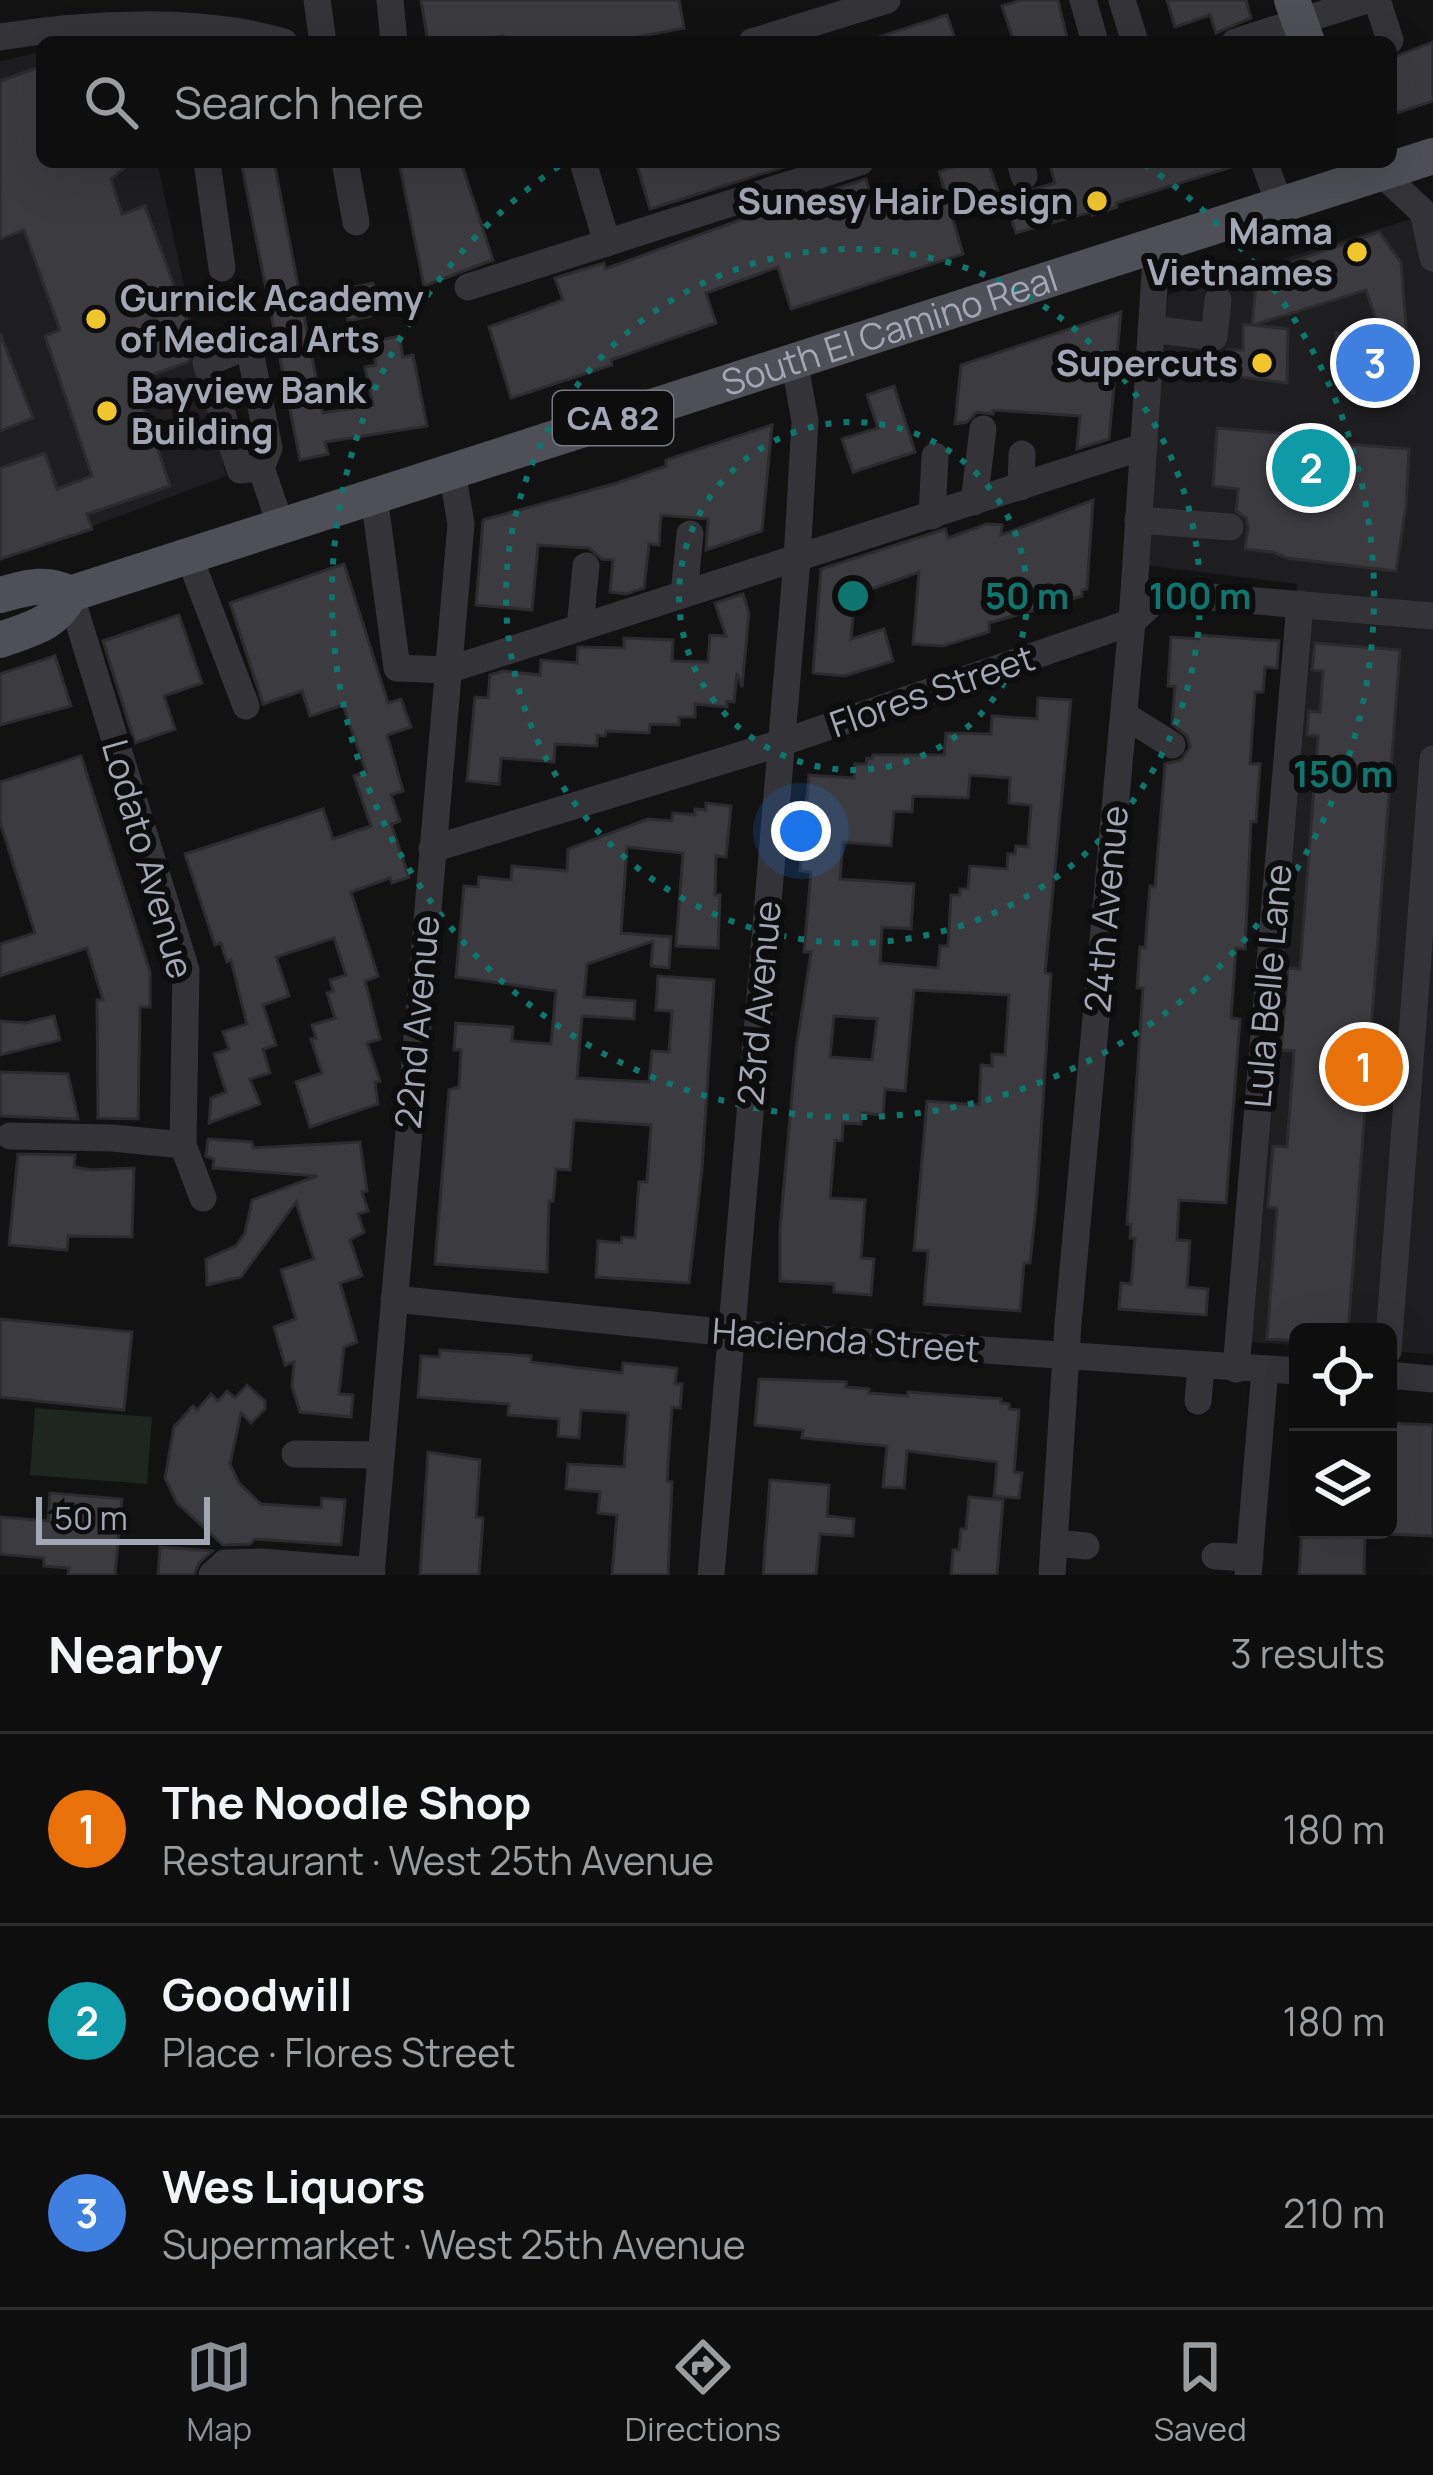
<!DOCTYPE html>
<meta charset="utf-8">
<style>
:root{--surface:#0e0e0e;--page:#1c1c1c;--text:#f1f3f6;--muted:#9b9c9e;--line:#2e2e2e;--accent:#8c9099}
body{margin:0;font-family:Manrope,sans-serif;background:var(--page);color:var(--text)}
.controls{position:absolute;right:36px;bottom:36px;display:grid;overflow:hidden;border-radius:18px;box-shadow:0 12px 48px #0002}
.controls button{width:108px;height:108px;display:grid;place-items:center;padding:0;border:0;border-bottom:3px solid var(--line);background:var(--surface);color:var(--text);font:60px sans-serif}
.scale{position:absolute;left:36px;bottom:30px;width:174px;box-sizing:border-box;padding-left:12px;border:6px solid #a3a6b4;border-top:0;font-size:33px;line-height:42px;white-space:nowrap;color:#a3a6b4;-webkit-text-stroke:9px #0d0d0e;paint-order:stroke}
.you{position:absolute;left:801px;top:831px;width:42px;height:42px;margin:-30px;border:9px solid #fff;border-radius:50%;background:#1a73e8;box-shadow:0 0 0 18px #1a73e833}
.badge{display:grid;place-items:center;width:78px;height:78px;border-radius:50%;background:var(--accent);color:#fff;font-size:39px;font-weight:700}
.pin{position:absolute;translate:-50% -50%;border:6px solid #fff;box-shadow:0 3px 12px #0006}
.list{margin:0;padding:0;list-style:none}
h2{display:flex;justify-content:space-between;align-items:center;height:156px;margin:0;padding:0 48px;font-size:51px}
h2 small{font-size:39px;font-weight:400;color:var(--muted)}
.list li{display:grid;grid-template-columns:78px 1fr auto;gap:36px;align-items:center;box-sizing:border-box;height:192px;padding:0 48px;border-top:3px solid var(--line)}
.list b{display:block;font-size:45px;white-space:nowrap}
.list p{margin:0;font-size:39px;white-space:nowrap;color:var(--muted)}
.list em{font-size:39px;font-style:normal;color:var(--muted)}
.icon{flex:none;width:66px;height:66px;fill:none;stroke:currentColor;stroke-width:2;stroke-linecap:round;stroke-linejoin:round}
.map{position:relative;flex:none;width:1433px;height:1575px;overflow:hidden}
.search{position:absolute;background:var(--surface);box-shadow:0 12px 48px #0002;left:36px;right:36px;top:36px;height:132px;display:flex;align-items:center;gap:30px;box-sizing:border-box;padding:0 42px;border-radius:18px;color:var(--muted);font-size:45px}
.sheet{height:732px;background:var(--surface)}
nav{display:flex;justify-content:space-around;align-items:center;box-sizing:border-box;height:168px;border-top:3px solid var(--line);background:var(--surface);font-size:33px;color:var(--muted)}
nav a{display:grid;justify-items:center;gap:6px}
nav .on{color:var(--accent)}
.map>svg:first-child{display:block}
</style>
<div class="map">
<svg width="1433" height="1575" viewBox="0 0 1433 1575">
<rect width="100%" height="100%" fill="#121213"/>
<g fill="#1e1e20">
<path d="M 42,52 L 42,162 L 157,162 L 226,476 L 0,561 L 0,61 Z"/>
<path d="M 1433,212 L 1433,1354 L 1388,1351 L 1388,1332 L 1298,1332 L 1298,1345 L 1227,1341 L 1297,584 L 1144,565 L 1168,295 Z"/>
</g>
<path fill="#1e2620" d="M 35,1408 L 152,1417 L 147,1484 L 30,1475 Z"/>
<g fill="#3c3c40" stroke="#2c2c2f" stroke-width="3" fill-rule="evenodd">
<path d="M 421,0 L 679,0 L 684,28 L 611,42 L 504,42 L 503,36 L 469,42 L 428,42 Z"/>
<path d="M 1022,0 L 1058,0 L 1068,42 L 1014,42 L 1002,6 Z"/>
<path d="M 1167,0 L 1246,0 L 1251,18 L 1216,33 L 1210,15 L 1175,27 Z"/>
<path d="M 947,15 L 956,42 L 875,42 L 875,38 Z"/>
<path d="M 1433,42 L 1433,101 L 1391,115 L 1391,58 Z"/>
<path d="M 42,66 L 42,162 L 131,162 L 111,179 L 122,214 L 145,206 L 197,348 L 188,362 L 135,381 L 170,486 L 87,514 L 92,529 L 0,559 L 0,468 L 45,453 L 57,489 L 92,476 L 45,336 L 60,330 L 24,230 L 0,239 L 0,81 Z"/>
<path d="M 241,162 L 274,162 L 323,413 L 373,405 L 365,367 L 376,365 L 371,342 L 399,336 L 403,357 L 413,355 L 427,426 L 325,442 L 328,454 L 300,460 Z"/>
<path d="M 399,162 L 461,162 L 493,260 L 424,286 Z"/>
<path d="M 636,162 L 787,162 L 787,166 L 650,209 Z"/>
<path d="M 966,162 L 988,162 L 1000,197 L 951,213 L 963,254 L 791,309 L 778,267 L 706,293 L 716,323 L 611,360 L 612,365 L 511,398 L 489,327 L 563,300 L 555,278 L 604,263 L 605,269 L 751,216 L 752,219 L 785,208 L 787,213 L 838,196 L 835,189 L 866,179 L 876,213 L 945,192 L 939,172 Z"/>
<path d="M 1049,162 L 1234,162 L 1235,166 L 1116,203 L 1117,207 L 1092,215 L 1091,212 L 1016,233 L 1004,198 L 1055,183 Z"/>
<path d="M 1379,232 L 1401,262 L 1407,339 L 1413,340 L 1414,393 L 1336,386 L 1336,333 L 1382,337 L 1366,290 L 1253,325 L 1288,329 L 1287,383 L 1226,375 L 1227,350 L 1243,350 L 1243,325 L 1252,325 L 1257,274 Z"/>
<path d="M 373,283 L 379,314 L 348,321 L 343,290 Z"/>
<path d="M 1121,312 L 1109,439 L 1077,449 L 1080,416 L 993,410 L 993,414 L 977,412 L 967,422 L 955,424 L 961,365 Z"/>
<path d="M 0,333 L 33,418 L 0,431 Z"/>
<path d="M 894,386 L 915,452 L 853,472 L 842,439 L 878,428 L 867,395 Z"/>
<path d="M 772,425 L 762,531 L 706,550 L 708,519 L 661,515 L 659,545 L 649,544 L 644,588 L 626,594 L 610,592 L 613,560 L 602,559 L 589,548 L 538,545 L 532,610 L 476,605 L 483,520 L 617,483 L 666,466 L 666,460 Z"/>
<path d="M 1217,428 L 1289,434 L 1289,439 L 1409,449 L 1406,506 L 1396,571 L 1287,558 L 1272,552 L 1245,549 L 1248,527 L 1246,518 L 1236,511 L 1238,489 L 1213,486 Z"/>
<path d="M 1093,500 L 1087,589 L 1082,590 L 1082,596 L 989,623 L 989,632 L 943,646 L 913,644 L 919,572 L 855,595 L 851,639 L 884,629 L 893,661 L 844,676 L 813,673 L 821,569 L 945,529 L 948,538 L 987,524 L 1002,525 L 1001,535 Z"/>
<path d="M 344,564 L 388,703 L 401,699 L 411,727 L 387,735 L 403,791 L 391,795 L 400,821 L 391,824 L 409,877 L 392,883 L 390,878 L 351,892 L 378,976 L 365,981 L 380,1039 L 367,1043 L 380,1081 L 375,1082 L 378,1104 L 310,1127 L 296,1082 L 322,1073 L 311,1039 L 316,1038 L 312,1025 L 335,1018 L 327,993 L 333,991 L 330,980 L 346,975 L 334,938 L 276,957 L 289,996 L 263,1005 L 276,1045 L 263,1049 L 270,1073 L 250,1079 L 260,1104 L 209,1123 L 211,1098 L 226,1092 L 214,1054 L 229,1049 L 223,1032 L 247,1024 L 231,960 L 227,962 L 221,943 L 215,945 L 185,854 L 323,809 L 333,839 L 371,826 L 354,776 L 366,772 L 343,705 L 310,716 L 302,691 L 263,704 L 230,603 Z"/>
<path d="M 743,594 L 749,613 L 742,687 L 737,673 L 734,702 L 727,701 L 727,707 L 695,704 L 695,717 L 679,717 L 679,725 L 650,724 L 649,733 L 606,731 L 605,736 L 597,735 L 597,746 L 555,744 L 554,762 L 501,758 L 499,784 L 467,781 L 475,697 L 488,698 L 490,675 L 503,671 L 540,675 L 541,660 L 577,663 L 578,647 L 624,648 L 624,638 L 673,640 L 672,661 L 708,662 L 710,635 L 726,636 L 715,603 Z"/>
<path d="M 179,615 L 202,683 L 164,696 L 175,729 L 135,743 L 103,641 Z"/>
<path d="M 1199,635 L 1279,641 L 1277,668 L 1265,667 L 1263,692 L 1255,692 L 1250,764 L 1260,764 L 1256,822 L 1251,821 L 1245,949 L 1236,948 L 1231,1018 L 1240,1019 L 1226,1203 L 1179,1200 L 1177,1240 L 1190,1241 L 1187,1287 L 1208,1289 L 1206,1315 L 1119,1309 L 1121,1283 L 1131,1284 L 1135,1238 L 1130,1238 L 1131,1224 L 1127,1224 L 1143,988 L 1137,988 L 1140,947 L 1145,948 L 1150,886 L 1155,887 L 1165,764 L 1181,760 L 1190,747 L 1187,736 L 1172,724 L 1175,686 L 1168,686 L 1171,637 L 1199,639 Z"/>
<path d="M 1315,643 L 1400,650 L 1348,1332 L 1298,1332 L 1298,1341 L 1267,1339 L 1277,1208 L 1268,1207 L 1273,1146 L 1287,1147 L 1294,1051 L 1281,1050 L 1288,968 L 1300,969 L 1318,736 L 1307,735 L 1309,711 L 1320,712 L 1323,671 L 1312,670 Z"/>
<path d="M 55,656 L 71,706 L 0,725 L 0,674 Z"/>
<path d="M 1038,698 L 1071,700 L 1045,973 L 1051,974 L 1037,1196 L 1030,1263 L 1024,1263 L 1020,1311 L 924,1304 L 928,1251 L 914,1250 L 927,1101 L 979,1105 L 981,1065 L 992,1066 L 992,1054 L 1005,1055 L 1009,995 L 914,990 L 905,1091 L 885,1089 L 883,1115 L 862,1113 L 861,1124 L 843,1123 L 842,1141 L 835,1140 L 830,1198 L 865,1200 L 861,1258 L 874,1259 L 871,1295 L 834,1292 L 834,1284 L 780,1281 L 780,1230 L 796,1050 L 811,952 L 804,952 L 811,872 L 800,871 L 809,775 L 854,778 L 855,764 L 866,764 L 867,758 L 872,759 L 873,755 L 944,755 L 946,733 L 991,734 L 992,716 L 1037,719 ZM 970,775 L 1010,778 L 1009,803 L 1031,805 L 1028,847 L 1016,846 L 1015,854 L 1008,854 L 1007,869 L 970,866 L 968,889 L 960,889 L 960,895 L 951,895 L 948,946 L 940,946 L 938,968 L 880,963 L 882,927 L 911,929 L 914,884 L 840,879 L 843,842 L 891,846 L 894,811 L 912,812 L 913,796 L 968,798 ZM 834,1016 L 877,1019 L 872,1060 L 830,1057 Z"/>
<path d="M 81,756 L 150,972 L 150,1007 L 140,1007 L 138,1119 L 98,1118 L 97,1000 L 103,1000 L 87,948 L 0,976 L 0,944 L 35,933 L 0,822 L 0,782 Z"/>
<path d="M 706,803 L 731,806 L 726,857 L 716,856 L 715,895 L 720,895 L 718,948 L 676,946 L 683,853 L 627,847 L 621,933 L 671,937 L 669,968 L 651,966 L 653,941 L 587,964 L 584,997 L 635,1001 L 634,1019 L 582,1016 L 577,1078 L 649,1082 L 652,1051 L 669,1052 L 672,1011 L 656,1010 L 658,976 L 714,980 L 702,1169 L 689,1283 L 596,1277 L 598,1241 L 621,1243 L 622,1237 L 635,1238 L 639,1182 L 647,1182 L 651,1125 L 574,1120 L 570,1170 L 556,1169 L 553,1201 L 549,1201 L 547,1272 L 435,1264 L 449,1090 L 459,1087 L 461,1050 L 454,1050 L 456,1023 L 513,1027 L 512,1041 L 551,1044 L 556,991 L 456,977 L 464,886 L 478,887 L 479,877 L 511,880 L 512,866 L 567,871 L 568,849 L 648,819 L 672,821 L 673,813 L 695,815 L 695,809 L 706,810 Z"/>
<path d="M 54,1016 L 60,1040 L 0,1055 L 0,1021 L 25,1023 Z"/>
<path d="M 0,1072 L 68,1074 L 78,1119 L 0,1116 Z"/>
<path d="M 208,1139 L 252,1142 L 253,1148 L 360,1142 L 367,1191 L 362,1192 L 368,1211 L 358,1214 L 364,1232 L 350,1240 L 362,1276 L 340,1283 L 357,1342 L 344,1347 L 339,1394 L 353,1395 L 351,1417 L 300,1412 L 292,1386 L 294,1362 L 285,1365 L 274,1327 L 296,1319 L 281,1270 L 314,1259 L 296,1202 L 241,1277 L 207,1285 L 206,1259 L 236,1246 L 245,1233 L 252,1200 L 317,1176 L 213,1168 L 214,1159 L 206,1156 Z"/>
<path d="M 18,1154 L 75,1155 L 74,1167 L 91,1170 L 134,1168 L 132,1237 L 68,1236 L 67,1250 L 9,1245 Z"/>
<path d="M 0,1319 L 132,1332 L 124,1410 L 0,1397 Z"/>
<path d="M 440,1350 L 531,1356 L 531,1362 L 622,1373 L 623,1363 L 677,1368 L 675,1384 L 682,1384 L 680,1408 L 672,1407 L 667,1481 L 672,1482 L 668,1575 L 612,1575 L 617,1515 L 598,1513 L 600,1492 L 566,1489 L 568,1464 L 624,1467 L 628,1413 L 581,1410 L 579,1438 L 558,1436 L 559,1419 L 508,1415 L 509,1404 L 418,1397 L 421,1356 L 439,1357 Z"/>
<path d="M 759,1379 L 846,1382 L 846,1387 L 869,1389 L 869,1393 L 908,1396 L 908,1392 L 1001,1399 L 1001,1403 L 1009,1404 L 1009,1409 L 1019,1410 L 1014,1472 L 1022,1473 L 1019,1498 L 994,1496 L 997,1462 L 907,1451 L 904,1488 L 883,1487 L 887,1446 L 802,1438 L 803,1430 L 755,1425 Z"/>
<path d="M 247,1385 L 265,1401 L 265,1409 L 251,1423 L 241,1413 L 230,1464 L 239,1483 L 261,1504 L 321,1508 L 322,1498 L 345,1500 L 341,1545 L 255,1539 L 250,1544 L 223,1545 L 177,1503 L 165,1478 L 174,1427 L 193,1406 L 197,1410 L 211,1394 L 218,1401 L 227,1391 L 235,1398 Z"/>
<path d="M 1388,1423 L 1433,1425 L 1433,1536 L 1388,1534 Z"/>
<path d="M 428,1452 L 480,1460 L 476,1517 L 483,1518 L 479,1575 L 420,1575 Z"/>
<path d="M 770,1480 L 829,1485 L 827,1516 L 854,1519 L 853,1536 L 820,1534 L 816,1575 L 763,1575 Z"/>
<path d="M 50,1493 L 122,1499 L 115,1575 L 68,1575 L 69,1568 L 44,1566 L 44,1558 L 0,1554 L 0,1517 L 48,1521 Z"/>
<path d="M 969,1497 L 1003,1500 L 997,1575 L 951,1575 L 953,1550 L 959,1550 L 961,1529 L 966,1529 Z"/>
<path d="M 1302,1530 L 1365,1530 L 1364,1575 L 1299,1575 Z"/>
<path d="M 160,1547 L 212,1551 L 199,1563 L 194,1575 L 158,1575 Z"/>
</g>
<g fill="none" stroke-linecap="round" stroke-linejoin="round">
<g stroke="#333338" stroke-width="27">
<path d="M 317,0 L 323,42"/>
<path d="M 390,0 L 394,42"/>
<path d="M 1083,0 L 1095,42"/>
<path d="M 1122,0 L 1135,42"/>
<path d="M 1377,0 L 1390,40"/>
<path d="M 0,37 C 87,23 198,17 284,42"/>
<path d="M 752,42 L 887,0"/>
<path d="M 1235,42 L 1367,0"/>
<path d="M 207,162 L 222,268"/>
<path d="M 345,162 L 356,222"/>
<path d="M 583,162 L 607,243"/>
<path d="M 1020,162 L 1024,176"/>
<path d="M 1264,162 L 1280,205"/>
<path d="M 1381,173 L 1423,212 L 1433,258"/>
<path d="M 468,287 L 860,162"/>
<path d="M 1151,329 L 1214,337 L 1218,300"/>
<path d="M 261,468 L 240,470 L 206,363 L 249,346 L 269,448 L 261,468 L 281,526"/>
<path d="M 1021,487 L 1022,454"/>
<path d="M 374,496 L 397,668 L 448,670 L 1142,447"/>
<path d="M 974,502 L 983,429"/>
<path d="M 932,516 L 935,456"/>
<path d="M 1138,520 L 1230,527"/>
<path d="M 189,556 L 246,706"/>
<path d="M 70,594 L 186,970 L 183,1145 L 203,1198"/>
<path d="M 684,594 L 690,534"/>
<path d="M 580,627 L 586,566"/>
<path d="M 1124,715 L 1172,745"/>
<path d="M 432,849 L 781,743 L 1132,622 L 1163,593 L 1433,616"/>
<path d="M 10,1136 L 112,1138 L 183,1145"/>
<path d="M 394,1299 L 731,1333 L 1298,1371"/>
<path d="M 1388,1351 L 1433,759"/>
<path d="M 1236,1369 L 1300,604"/>
<path d="M 1388,1375 L 1433,1379"/>
<path d="M 1198,1401 L 1201,1367"/>
<path d="M 295,1454 L 379,1455"/>
<path d="M 1054,1543 L 1086,1546"/>
<path d="M 1215,1556 L 1250,1558"/>
<path d="M 212,1575 L 225,1563 L 261,1562 L 372,1571"/>
<path d="M 371,1575 L 461,524 L 452,471"/>
<path d="M 711,1575 L 797,560 L 805,421 L 794,360"/>
<path d="M 1052,1575 L 1068,1324 L 1132,622 L 1157,243"/>
<path d="M 1248,1575 L 1265,1369"/>
</g>
<g stroke="#4f5057" stroke-width="36">
<path d="M 1292,0 L 1307,42"/>
<path id="s1" d="M 0,595 C 26,588 45,581 70,594 L 1433,156"/>
<path d="M 0,640 C 30,629 55,625 70,594"/>
</g>
</g>
<g fill="none" stroke="#0f766e" stroke-width="6" stroke-dasharray="6 12">
<circle cx="853" cy="596" r="174"/>
<circle cx="853" cy="596" r="347"/>
<path d="M1144 164A521 521 0 1 1 562 164"/>
</g>
<g fill="#f1c52c" stroke="#0d0d0e" stroke-width="4.5">
<circle cx="1097" cy="201" r="12"/>
<circle cx="1357" cy="252" r="12"/>
<circle cx="96" cy="319" r="12"/>
<circle cx="1262" cy="363" r="12"/>
<circle cx="107" cy="411" r="12"/>
</g>
<g text-anchor="middle" stroke-width="12" stroke-linejoin="round" paint-order="stroke">
<rect fill="#0d0d0e" stroke="#767882" stroke-width="3" x="553" y="391" width="120" height="54" rx="9"/>
<g font-size="33" font-weight="bold" fill="#a3a6b4">
<text x="613" y="430">CA 82</text>
</g>
<g font-size="36" font-weight="bold" fill="#a3a6b4" stroke="#0d0d0e" text-anchor="end">
<text x="1073" y="214">Sunesy Hair Design</text>
<text x="1333" y="244">Mama<tspan x="1333" dy="41">Vietnames</tspan></text>
<text x="120" y="311" text-anchor="start">Gurnick Academy<tspan x="120" dy="41">of Medical Arts</tspan></text>
<text x="1238" y="376">Supercuts</text>
<text x="131" y="403" text-anchor="start">Bayview Bank<tspan x="131" dy="41">Building</tspan></text>
</g>
<g font-size="36" fill="#a3a6b4" stroke="#0d0d0e">
<text dy="13" stroke="none"><textPath href="#s1" startOffset="933">South El Camino Real</textPath></text>
<text transform="translate(932 691) rotate(-19)" y="13">Flores Street</text>
<text transform="translate(148 859) rotate(74)" y="13">Lodato Avenue</text>
<text transform="translate(1106 909) rotate(-85)" y="13">24th Avenue</text>
<text transform="translate(1268 986) rotate(-85)" y="13">Lula Belle Lane</text>
<text transform="translate(759 1003) rotate(-85)" y="13">23rd Avenue</text>
<text transform="translate(417 1022) rotate(-85)" y="13">22nd Avenue</text>
<text transform="translate(846 1340) rotate(4)" y="13">Hacienda Street</text>
</g>
</g>
<circle cx="853" cy="596" r="18" fill="#0f766e" stroke="#0d0d0e" stroke-width="6"/>
<g font-size="36" text-anchor="middle" font-weight="bold" fill="#0f766e" stroke="#0d0d0e" stroke-width="12" stroke-linejoin="round" paint-order="stroke">
<text x="1027" y="609">50 m</text>
<text x="1200" y="609">100 m</text>
<text x="1343" y="787">150 m</text>
</g>
</svg>
<div class="controls">
<button><svg class="icon" aria-label="locate" viewBox="0 0 24 24"><circle cx="12" cy="12" r="6"/><path d="M12 2v4M12 18v4M2 12h4M18 12h4"/></svg></button>
<button><svg class="icon" aria-label="layers" viewBox="0 0 24 24"><path d="M12 4l9 5-9 5-9-5zM3 14l9 5 9-5"/></svg></button>
</div>
<div class="scale">50 m</div>
<div class="you"></div>
<div class="pin badge" style="left:1364px;top:1067px;background:#e8710a">1</div>
<div class="pin badge" style="left:1311px;top:468px;background:#0f9aa8">2</div>
<div class="pin badge" style="left:1375px;top:363px;background:#3f7fe0">3</div>
<div class="search"><svg class="icon" aria-label="search" viewBox="0 0 24 24"><circle cx="10" cy="10" r="6"/><path d="M15 15l6 6"/></svg>Search here</div>
</div>
<section class="sheet">
<h2>Nearby<small>3 results</small></h2>
<ul class="list">
<li><span class="badge" style="background:#e8710a">1</span><div><b>The Noodle Shop</b><p>Restaurant · West 25th Avenue</p></div><em>180 m</em></li>
<li><span class="badge" style="background:#0f9aa8">2</span><div><b>Goodwill</b><p>Place · Flores Street</p></div><em>180 m</em></li>
<li><span class="badge" style="background:#3f7fe0">3</span><div><b>Wes Liquors</b><p>Supermarket · West 25th Avenue</p></div><em>210 m</em></li>
</ul>
</section>
<nav>
<a class="on"><svg class="icon" aria-label="map" viewBox="0 0 24 24"><path d="M3 6l6-2 6 2 6-2v14l-6 2-6-2-6 2zM9 4v14M15 6v14"/></svg>Map</a>
<a><svg class="icon" aria-label="directions" viewBox="0 0 24 24"><path d="M12 3l9 9-9 9-9-9zM9 14v-3h6M13 9l2 2-2 2"/></svg>Directions</a>
<a><svg class="icon" aria-label="saved" viewBox="0 0 24 24"><path d="M7 4h10v16l-5-4-5 4z"/></svg>Saved</a>
</nav>
